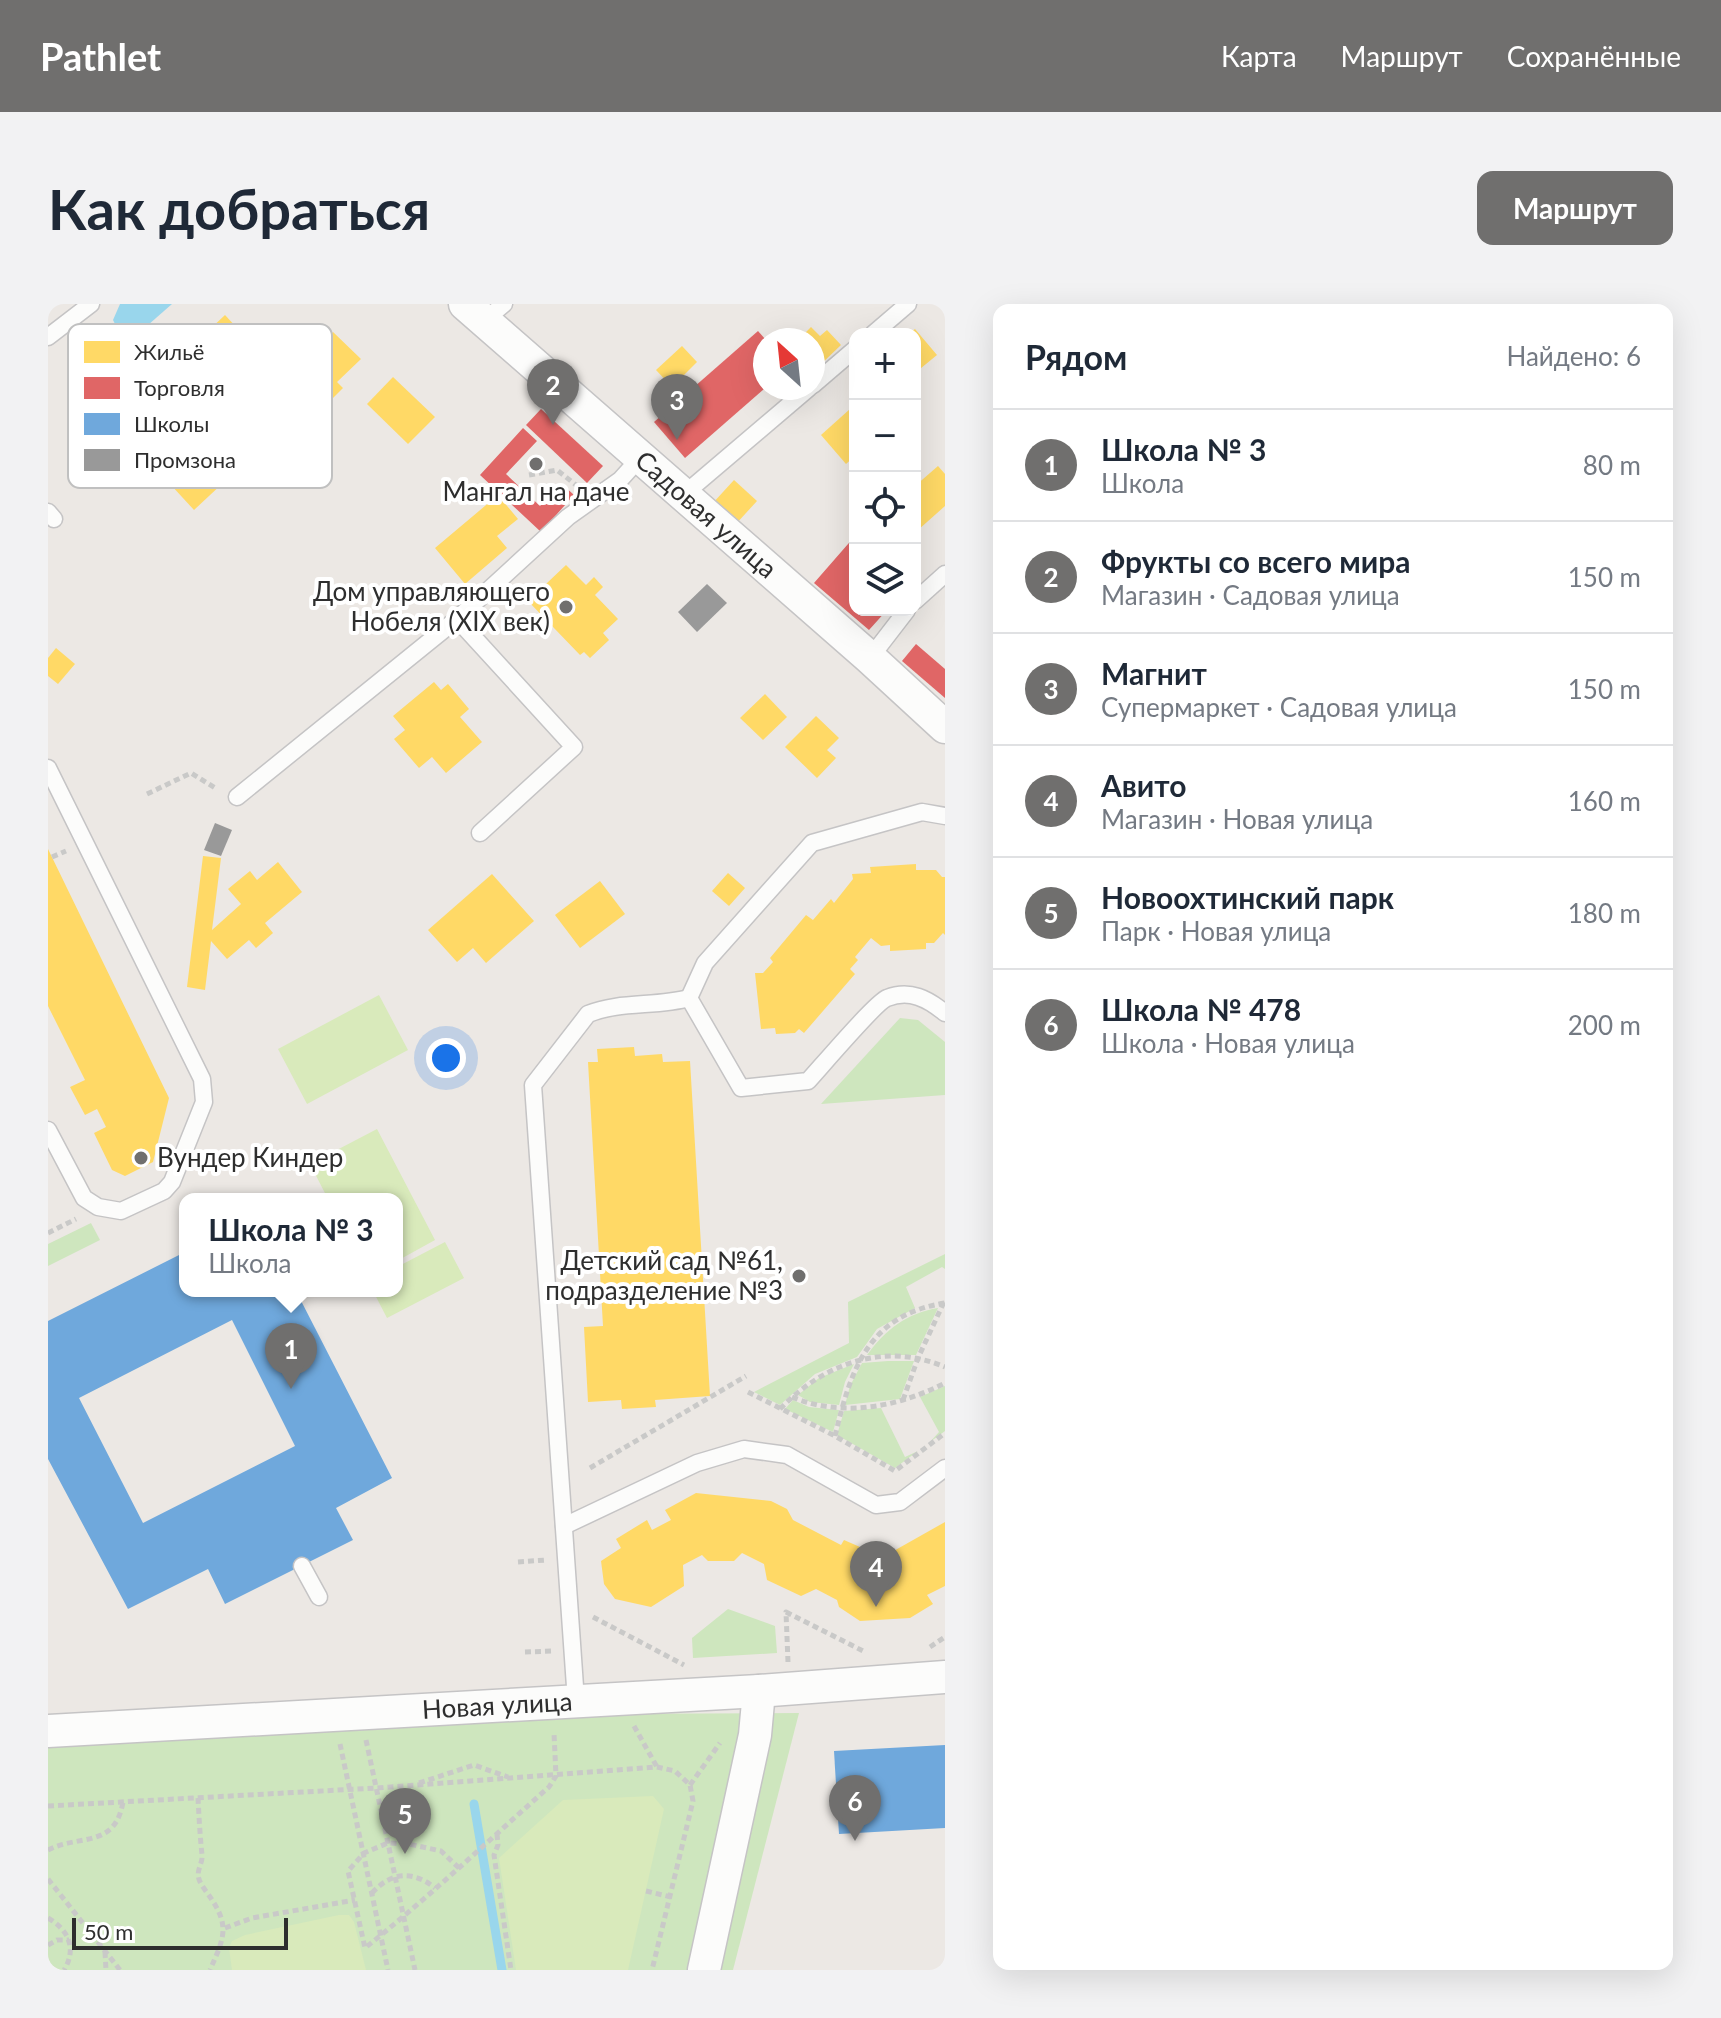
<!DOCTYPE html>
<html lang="ru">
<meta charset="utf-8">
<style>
:root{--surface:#fff;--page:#f2f2f3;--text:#1f2937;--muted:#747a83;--line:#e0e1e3;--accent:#706f6e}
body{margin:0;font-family:Lato,sans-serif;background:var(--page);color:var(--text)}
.controls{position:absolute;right:24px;top:24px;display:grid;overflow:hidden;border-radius:16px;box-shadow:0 8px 32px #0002}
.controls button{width:72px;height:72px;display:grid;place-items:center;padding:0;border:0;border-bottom:2px solid var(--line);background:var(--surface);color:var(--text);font:40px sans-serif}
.compass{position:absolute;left:705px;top:24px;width:72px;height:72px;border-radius:50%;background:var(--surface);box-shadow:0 8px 32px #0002;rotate:333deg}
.scale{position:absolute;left:24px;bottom:20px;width:216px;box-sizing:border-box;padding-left:8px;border:4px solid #2e2e2e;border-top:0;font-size:22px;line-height:28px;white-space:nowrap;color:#2e2e2e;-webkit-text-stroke:6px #fff;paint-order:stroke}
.you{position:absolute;left:398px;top:754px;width:28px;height:28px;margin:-20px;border:6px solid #fff;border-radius:50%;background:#1a73e8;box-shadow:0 0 0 12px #1a73e833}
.badge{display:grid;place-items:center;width:52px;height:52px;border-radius:50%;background:var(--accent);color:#fff;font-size:26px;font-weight:700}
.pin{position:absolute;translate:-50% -66px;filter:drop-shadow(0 2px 4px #0008)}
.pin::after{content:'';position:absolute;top:42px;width:28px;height:24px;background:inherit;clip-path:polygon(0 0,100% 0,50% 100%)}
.popup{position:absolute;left:131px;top:889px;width:224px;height:104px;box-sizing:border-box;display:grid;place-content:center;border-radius:16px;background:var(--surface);filter:drop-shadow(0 2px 6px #0005);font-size:26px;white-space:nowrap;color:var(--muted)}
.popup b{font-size:30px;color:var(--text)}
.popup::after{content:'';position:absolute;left:50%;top:100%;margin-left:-16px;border:16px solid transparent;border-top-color:var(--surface)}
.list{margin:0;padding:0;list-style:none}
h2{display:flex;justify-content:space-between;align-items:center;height:104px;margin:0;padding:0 32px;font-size:34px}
h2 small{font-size:26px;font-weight:400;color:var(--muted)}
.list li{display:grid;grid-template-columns:52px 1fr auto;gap:24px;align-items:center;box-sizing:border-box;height:112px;padding:0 32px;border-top:2px solid var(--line)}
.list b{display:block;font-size:30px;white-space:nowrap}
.list p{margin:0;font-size:26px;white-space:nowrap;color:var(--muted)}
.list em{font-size:26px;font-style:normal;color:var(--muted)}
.icon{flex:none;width:44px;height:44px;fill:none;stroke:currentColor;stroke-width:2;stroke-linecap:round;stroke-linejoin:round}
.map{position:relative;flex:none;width:897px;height:1666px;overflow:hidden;border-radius:16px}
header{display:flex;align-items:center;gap:48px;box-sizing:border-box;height:112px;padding:0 40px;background:var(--accent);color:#fff}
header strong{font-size:38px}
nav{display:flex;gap:44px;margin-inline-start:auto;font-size:28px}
.intro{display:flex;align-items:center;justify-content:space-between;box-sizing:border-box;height:192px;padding:0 48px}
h1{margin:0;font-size:56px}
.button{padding:20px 36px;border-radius:16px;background:var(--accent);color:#fff;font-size:28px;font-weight:700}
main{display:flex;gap:48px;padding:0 48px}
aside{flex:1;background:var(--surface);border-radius:16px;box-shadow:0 8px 32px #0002}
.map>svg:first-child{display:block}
</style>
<header>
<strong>Pathlet</strong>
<nav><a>Карта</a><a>Маршрут</a><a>Сохранённые</a></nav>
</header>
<div class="intro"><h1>Как добраться</h1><a class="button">Маршрут</a></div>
<main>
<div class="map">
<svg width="897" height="1666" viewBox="0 0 897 1666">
<rect width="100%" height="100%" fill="#ece8e4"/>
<g fill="#cee6be">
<path d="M 852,714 L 870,716 L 897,738 L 897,791 L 773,800 Z"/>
<path d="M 43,919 L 52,936 L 0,962 L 0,940 Z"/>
<path d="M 897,950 L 897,965 L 894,963 L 858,983 L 867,1004 L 829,1025 L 809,1053 L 767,1070 L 732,1101 L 706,1088 L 801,1039 L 800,998 Z"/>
<path d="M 890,1004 L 868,1051 L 819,1051 C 837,1026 859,1009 890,1004 Z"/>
<path d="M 840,1057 L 866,1057 L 852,1095 L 797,1101 L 802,1082 L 814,1059 Z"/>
<path d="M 806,1060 L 797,1078 L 791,1101 L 762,1098 L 750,1091 L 771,1074 Z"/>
<path d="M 897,1082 L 897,1127 L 882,1138 L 891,1128 L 872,1093 Z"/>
<path d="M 745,1096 L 761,1103 L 791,1106 L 785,1128 L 737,1105 Z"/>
<path d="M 833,1104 L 857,1153 L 870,1147 L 847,1164 L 789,1131 L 796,1107 Z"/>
<path d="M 680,1305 L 727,1322 L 729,1349 L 645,1354 L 644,1334 Z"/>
<path d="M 751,1409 L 685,1666 L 0,1666 L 0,1435 L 287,1411 Z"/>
</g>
<g fill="#d9eabb">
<path d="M 331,691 L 360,746 L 259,800 L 230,745 Z"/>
<path d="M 329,825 L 387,936 L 349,957 L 349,895 L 280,895 L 262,860 Z"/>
<path d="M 397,938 L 416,974 L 339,1014 L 325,987 L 349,987 L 349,963 Z"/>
<path d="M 605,1492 L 616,1505 L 580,1666 L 468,1666 L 451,1554 L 515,1496 Z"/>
<path d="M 291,1611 L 301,1611 L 306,1618 L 318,1666 L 184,1666 L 181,1644 L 184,1637 L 197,1631 Z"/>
</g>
<path fill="#99d6ec" d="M 72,0 L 124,0 L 92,28 L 79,32 L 71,28 L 65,16 Z"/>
<g fill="#ffd966">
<path d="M 177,11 L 203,39 L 138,101 L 111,73 Z"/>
<path d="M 763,23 L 772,32 L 779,26 L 793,41 L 769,64 L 765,60 L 765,36 L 750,36 Z"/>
<path d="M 867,25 L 889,51 L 867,69 L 867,30 L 860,30 Z"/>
<path d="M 285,28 L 313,55 L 289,78 L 295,84 L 278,101 L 250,73 L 267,55 L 263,50 Z"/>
<path d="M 89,37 L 110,58 L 68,100 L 47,79 Z"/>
<path d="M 634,42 L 649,58 L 624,83 L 608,66 Z"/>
<path d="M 345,73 L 387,113 L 360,140 L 319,100 Z"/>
<path d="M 802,105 L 807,111 L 807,152 L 798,160 L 773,131 Z"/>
<path d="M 141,140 L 176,178 L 146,206 L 111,168 Z"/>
<path d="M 890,162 L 897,170 L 897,202 L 870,226 L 867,222 L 867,182 Z"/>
<path d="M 686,176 L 709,197 L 687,221 L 664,200 Z"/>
<path d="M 450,191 L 470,215 L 449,232 L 459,244 L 417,280 L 387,244 Z"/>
<path d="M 518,261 L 538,281 L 546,273 L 555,283 L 547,291 L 570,315 L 555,329 L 561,336 L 542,354 L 536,348 L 532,351 L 480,297 Z"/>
<path d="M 8,344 L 27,360 L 10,380 L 0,372 L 0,354 Z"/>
<path d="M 386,378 L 393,386 L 400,380 L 421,405 L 412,413 L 434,438 L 398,469 L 384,453 L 371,464 L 346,435 L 357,426 L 345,412 Z"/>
<path d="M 717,390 L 739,413 L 715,436 L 692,414 Z"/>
<path d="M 768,412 L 791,434 L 779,446 L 788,454 L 769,474 L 737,443 Z"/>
<path d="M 0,545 L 121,794 L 105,858 L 77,872 L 64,866 L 46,829 L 58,823 L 49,805 L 37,811 L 22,783 L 37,776 L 0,702 Z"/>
<path d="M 155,552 L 173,554 L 164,626 L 193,600 L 180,585 L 202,567 L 209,576 L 230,558 L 254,588 L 217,619 L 225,629 L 208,644 L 201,636 L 179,655 L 163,637 L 157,686 L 139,683 Z"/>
<path d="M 868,560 L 868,566 L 888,566 L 894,573 L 897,573 L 897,631 L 895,629 L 886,639 L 878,639 L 878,645 L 842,647 L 842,641 L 833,642 L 823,634 L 807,653 L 810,656 L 802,665 L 807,670 L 756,729 L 751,725 L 747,729 L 728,730 L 727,724 L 713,725 L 707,669 L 715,669 L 725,658 L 722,654 L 758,611 L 765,616 L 783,595 L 786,599 L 805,575 L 804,570 L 823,569 L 822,563 Z"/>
<path d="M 680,569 L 697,584 L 681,602 L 664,587 Z"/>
<path d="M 444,570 L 486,617 L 438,659 L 425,644 L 409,658 L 380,626 Z"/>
<path d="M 552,577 L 577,610 L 532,644 L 507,611 Z"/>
<path d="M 586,743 L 587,752 L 614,750 L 615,758 L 642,757 L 662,1092 L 607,1096 L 608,1103 L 574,1105 L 573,1096 L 540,1098 L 536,1023 L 555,1022 L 540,758 L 550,758 L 549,745 Z"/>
<path d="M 648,1189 L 723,1197 L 739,1205 L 745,1216 L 793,1241 L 796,1236 L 835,1253 L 897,1218 L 897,1282 L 879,1291 L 885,1300 L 862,1314 L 812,1317 L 791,1303 L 789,1296 L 768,1285 L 753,1292 L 719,1276 L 716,1260 L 694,1249 L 686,1257 L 660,1257 L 654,1251 L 635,1261 L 636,1282 L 603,1303 L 567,1295 L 556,1280 L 553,1257 L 573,1244 L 568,1235 L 599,1216 L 604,1226 L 623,1216 L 617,1206 Z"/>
</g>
<g fill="#e06666">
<path d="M 710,27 L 717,35 L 717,84 L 637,154 L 606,118 Z"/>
<path d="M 493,105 L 555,162 L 539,179 L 478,121 Z"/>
<path d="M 475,124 L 489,137 L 458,170 L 492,202 L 514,180 L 526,191 L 493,228 L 432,171 Z"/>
<path d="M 807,232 L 807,306 L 839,306 L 821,326 L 766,279 Z"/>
<path d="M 868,340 L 897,365 L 897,394 L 854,357 Z"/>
</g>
<g fill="#6fa8dc" fill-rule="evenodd">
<path d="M 137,948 L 137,987 L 248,987 L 344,1174 L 288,1204 L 305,1236 L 177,1300 L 160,1265 L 80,1305 L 0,1155 L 0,1017 ZM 184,1016 L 247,1142 L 95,1219 L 31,1094 Z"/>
<path d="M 897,1441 L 897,1524 L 791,1530 L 786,1447 Z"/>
</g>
<g fill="#999">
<path d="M 659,280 L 679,299 L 649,328 L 630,308 Z"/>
<path d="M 167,519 L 184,526 L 173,552 L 156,546 Z"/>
</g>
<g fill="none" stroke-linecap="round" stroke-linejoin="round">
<path stroke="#99d6ec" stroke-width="9" d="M 426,1500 L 454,1666"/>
<defs>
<g id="service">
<path d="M 436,17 L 456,0"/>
<path d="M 825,30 L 860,0"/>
<path d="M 0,33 L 43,0"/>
<path d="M 765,81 L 807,45"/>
<path d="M 634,192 L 761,84"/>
<path d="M 0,208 L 6,215"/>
<path d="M 867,297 L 897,270"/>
<path d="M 409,315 L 526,443 L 432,529"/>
<path d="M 822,354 L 859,306"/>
<path d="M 0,464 L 154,775 L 156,798 L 124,878 L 116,887 L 73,907 L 50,903 L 36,894 L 0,826"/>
<path d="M 189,493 L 409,315 L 520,213 L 572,176 L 591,155"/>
<path d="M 641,694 L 693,784 L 760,777 C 772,764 828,698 839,694 C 862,685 880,695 897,709"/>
<path d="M 641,694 L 657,659 L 764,539 L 874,508 L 897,512"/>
<path d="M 516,1222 L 649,1159 L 696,1145 L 739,1151 L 828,1201 L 852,1198 L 897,1164"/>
<path d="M 254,1262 L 271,1293"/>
<path d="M 528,1397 L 485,781 L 540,710 C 571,697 609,703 641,694"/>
</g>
<g id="minor">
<path id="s1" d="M 417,0 L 822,354 L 897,423"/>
<path id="s2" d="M 0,1427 L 711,1387 L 897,1373"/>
<path d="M 656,1666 L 707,1431 L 711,1387"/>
</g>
</defs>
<use href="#service" stroke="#c5c4c5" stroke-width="19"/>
<use href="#minor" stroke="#c5c4c5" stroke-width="35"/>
<g stroke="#c9c9c8" stroke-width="5" stroke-dasharray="6 4" stroke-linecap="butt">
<path d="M 481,171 L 509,166 L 528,181"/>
<path d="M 99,490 L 143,469 L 169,485"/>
<path d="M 4,553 L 18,547"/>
<path d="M 0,929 L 28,915"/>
<path d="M 700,1088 L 787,1132 L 847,1167 L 897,1129"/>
<path d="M 744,1093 C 795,1114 850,1103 897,1079"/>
<path d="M 855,1096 L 870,1054 L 896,998"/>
<path d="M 732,1105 C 775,1060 836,1037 897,1063"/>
<path d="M 787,1132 C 803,1065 820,1011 897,999"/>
<path d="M 542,1164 L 698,1072"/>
<path d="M 470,1258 L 498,1256"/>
<path d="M 545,1313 L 636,1361"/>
<path d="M 882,1343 L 897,1333"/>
<path d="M 477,1348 L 504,1347"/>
<path d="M 740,1358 L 738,1308 L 817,1348"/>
<path d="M 586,1422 L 609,1463"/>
<path d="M 318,1436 L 367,1666"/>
<path d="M 292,1440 L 340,1666"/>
<path d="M 371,1479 L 426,1461 L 460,1473"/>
<path d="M 642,1481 L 672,1439"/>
<path d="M 150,1494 C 151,1513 152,1532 154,1551 C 155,1559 148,1566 151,1575 C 153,1582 160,1589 164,1596 C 183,1624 174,1638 162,1666"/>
<path d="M 0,1502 L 328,1484 L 609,1463 L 627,1467 L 642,1481 L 645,1497 L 604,1666"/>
<path d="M 449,1530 L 450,1541 L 446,1551 L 463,1666"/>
<path d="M 0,1546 C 31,1530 67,1545 75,1498"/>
<path d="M 411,1564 L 393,1547 L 361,1540 L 340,1539 L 316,1549 L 300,1567 L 317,1644 C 381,1593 440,1537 501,1483 L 508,1472 L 506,1429"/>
<path d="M 0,1575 L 72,1666"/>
<path d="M 598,1587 L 623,1593"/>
<path d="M 324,1589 C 343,1568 365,1566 387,1584"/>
<path d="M 0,1614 C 21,1626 29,1645 16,1666"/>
<path d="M 177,1624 L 204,1614 L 307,1596"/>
<path d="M 0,1641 L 9,1636 L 21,1636"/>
<path d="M 57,1648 L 58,1666"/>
</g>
<use href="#service" stroke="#fcfcfb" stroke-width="16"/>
<use href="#minor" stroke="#fcfcfb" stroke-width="32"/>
</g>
<g fill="#706f6e" stroke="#fff" stroke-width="3">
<circle cx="488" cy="160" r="8"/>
<circle cx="518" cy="303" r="8"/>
<circle cx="93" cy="854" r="8"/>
<circle cx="751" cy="972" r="8"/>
</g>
<g text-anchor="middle" stroke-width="8" stroke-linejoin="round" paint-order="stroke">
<g font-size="26" fill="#2e2e2e" stroke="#fff" text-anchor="end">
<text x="488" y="197" text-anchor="middle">Мангал на даче</text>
<text x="502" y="297">Дом управляющего<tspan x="502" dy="30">Нобеля (XIX век)</tspan></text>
<text x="109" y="863" text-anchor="start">Вундер Киндер</text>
<text x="735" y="966">Детский сад №61,<tspan x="735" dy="30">подразделение №3</tspan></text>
</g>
<g font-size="26" fill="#2e2e2e" stroke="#fff">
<text dy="9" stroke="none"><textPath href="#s1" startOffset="320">Садовая улица</textPath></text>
<text dy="9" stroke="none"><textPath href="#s2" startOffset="450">Новая улица</textPath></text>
</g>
</g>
<rect x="20" y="20" width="264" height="164" rx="12" fill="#fff" stroke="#c0c0c0" stroke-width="2"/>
<rect x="36" y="37" width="36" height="22" fill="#ffd966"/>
<rect x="36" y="73" width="36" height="22" fill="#e06666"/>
<rect x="36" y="109" width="36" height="22" fill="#6fa8dc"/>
<rect x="36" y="145" width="36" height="22" fill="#999"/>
<g font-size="22" fill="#2e2e2e">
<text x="86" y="56">Жильё</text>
<text x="86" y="92">Торговля</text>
<text x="86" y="128">Школы</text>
<text x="86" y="164">Промзона</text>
</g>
</svg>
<div class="controls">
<button>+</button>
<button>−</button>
<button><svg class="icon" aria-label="locate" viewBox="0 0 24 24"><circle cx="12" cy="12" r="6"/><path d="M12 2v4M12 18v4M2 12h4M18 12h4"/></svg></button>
<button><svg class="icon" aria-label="layers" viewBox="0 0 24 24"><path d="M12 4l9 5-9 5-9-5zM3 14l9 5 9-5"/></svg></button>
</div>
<svg class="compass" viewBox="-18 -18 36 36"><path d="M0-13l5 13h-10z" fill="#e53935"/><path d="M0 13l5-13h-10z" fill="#747a83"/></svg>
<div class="scale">50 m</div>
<div class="you"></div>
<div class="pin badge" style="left:243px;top:1085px">1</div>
<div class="popup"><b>Школа № 3</b>Школа</div>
<div class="pin badge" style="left:505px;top:121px">2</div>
<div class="pin badge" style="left:629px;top:136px">3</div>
<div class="pin badge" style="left:828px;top:1303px">4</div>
<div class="pin badge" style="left:357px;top:1550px">5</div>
<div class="pin badge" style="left:807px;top:1537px">6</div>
</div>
<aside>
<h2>Рядом<small>Найдено: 6</small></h2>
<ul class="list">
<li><span class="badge">1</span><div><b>Школа № 3</b><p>Школа</p></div><em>80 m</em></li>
<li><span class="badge">2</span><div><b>Фрукты со всего мира</b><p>Магазин · Садовая улица</p></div><em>150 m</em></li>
<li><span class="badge">3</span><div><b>Магнит</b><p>Супермаркет · Садовая улица</p></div><em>150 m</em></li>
<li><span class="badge">4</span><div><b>Авито</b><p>Магазин · Новая улица</p></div><em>160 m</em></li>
<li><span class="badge">5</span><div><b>Новоохтинский парк</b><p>Парк · Новая улица</p></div><em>180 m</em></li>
<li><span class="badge">6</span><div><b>Школа № 478</b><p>Школа · Новая улица</p></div><em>200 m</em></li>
</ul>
</aside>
</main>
